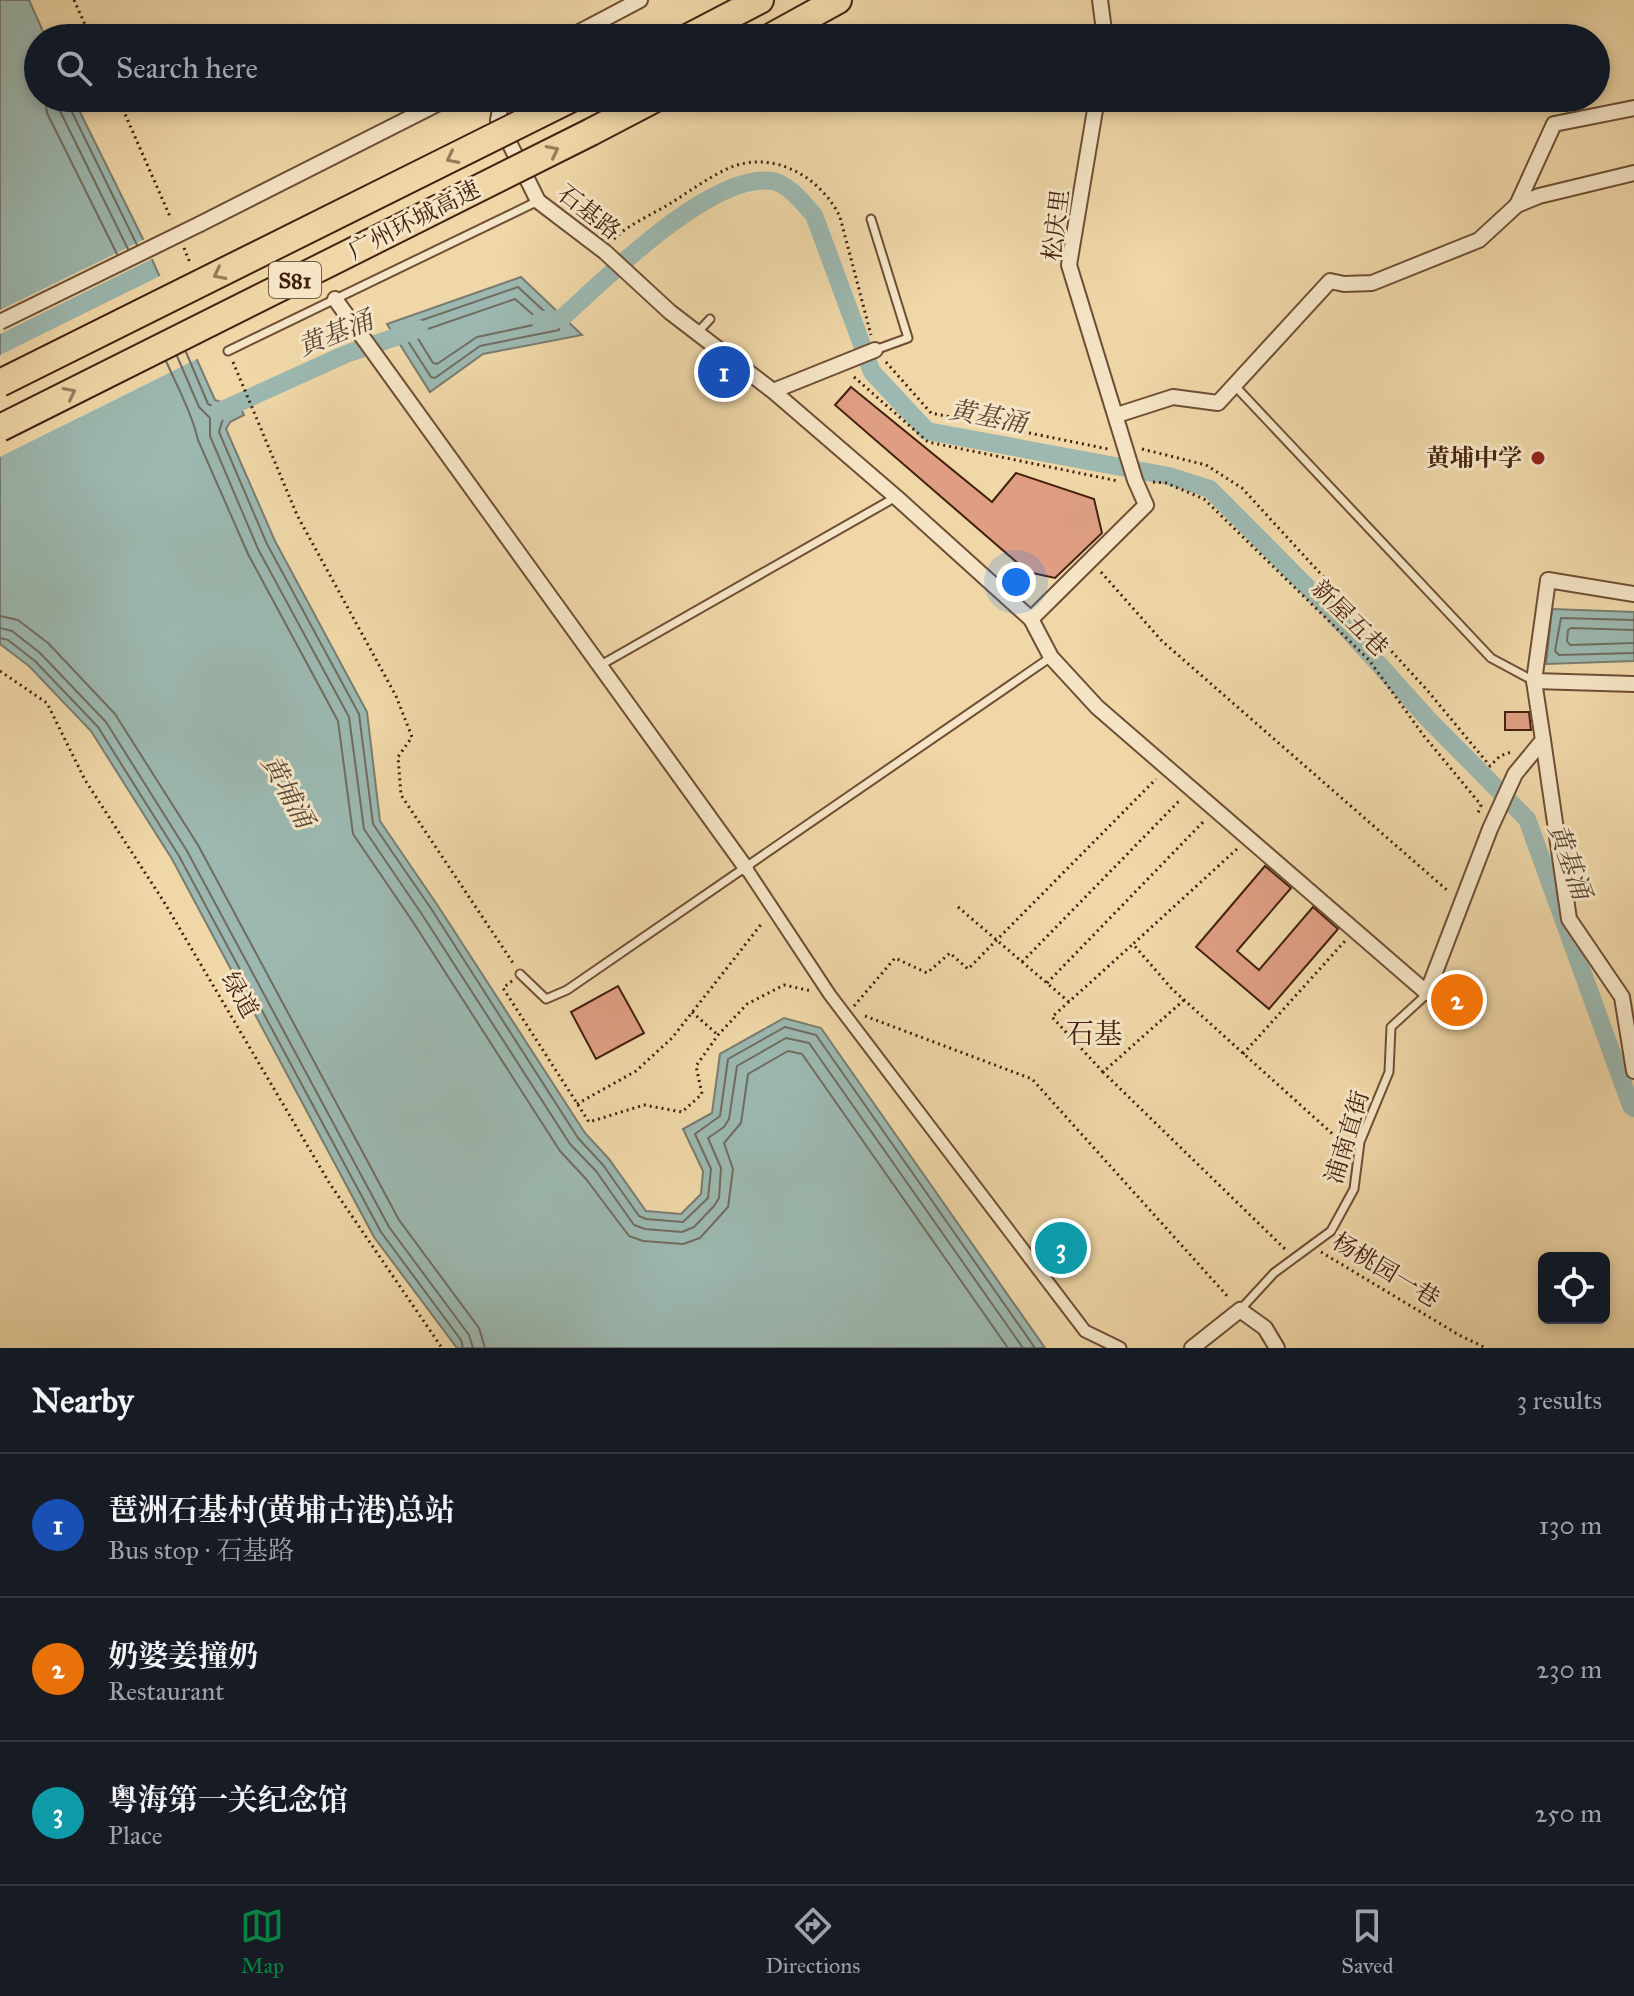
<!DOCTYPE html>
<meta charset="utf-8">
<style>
:root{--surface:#171b24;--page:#242831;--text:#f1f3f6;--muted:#9ea1a6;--line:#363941;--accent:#0b8043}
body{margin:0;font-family:"IM FELL Great Primer","Noto Serif SC",serif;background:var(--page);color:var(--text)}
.controls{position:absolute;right:24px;bottom:24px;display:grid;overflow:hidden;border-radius:12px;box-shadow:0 4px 12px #0003}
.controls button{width:72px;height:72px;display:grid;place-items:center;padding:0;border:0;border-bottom:2px solid var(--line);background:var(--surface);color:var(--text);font:40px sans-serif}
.you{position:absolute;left:1016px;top:582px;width:28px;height:28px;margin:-20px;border:6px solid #fff;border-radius:50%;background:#1a73e8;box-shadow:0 0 0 12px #1a73e833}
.badge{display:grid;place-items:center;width:52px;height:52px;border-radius:50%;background:var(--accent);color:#fff;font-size:26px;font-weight:700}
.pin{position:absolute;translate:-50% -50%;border:4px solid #fff;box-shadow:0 2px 8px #0006}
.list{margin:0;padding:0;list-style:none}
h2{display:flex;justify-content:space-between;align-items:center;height:104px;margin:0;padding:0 32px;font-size:34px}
h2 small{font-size:26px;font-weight:400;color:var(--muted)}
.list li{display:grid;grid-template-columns:52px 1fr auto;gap:24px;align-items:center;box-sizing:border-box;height:144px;padding:0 32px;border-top:2px solid var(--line)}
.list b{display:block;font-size:30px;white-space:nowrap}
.list p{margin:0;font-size:26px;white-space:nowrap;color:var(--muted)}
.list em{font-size:26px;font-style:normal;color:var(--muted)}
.icon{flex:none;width:44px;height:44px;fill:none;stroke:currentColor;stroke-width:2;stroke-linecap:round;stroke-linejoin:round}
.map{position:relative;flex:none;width:1634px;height:1348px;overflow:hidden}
.search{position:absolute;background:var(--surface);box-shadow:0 4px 12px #0003;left:24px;right:24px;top:24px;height:88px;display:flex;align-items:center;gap:20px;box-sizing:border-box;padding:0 28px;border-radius:44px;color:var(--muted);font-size:30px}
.sheet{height:536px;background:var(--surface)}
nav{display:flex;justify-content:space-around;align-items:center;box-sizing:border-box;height:112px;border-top:2px solid var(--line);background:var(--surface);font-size:22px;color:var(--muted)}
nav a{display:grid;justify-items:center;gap:4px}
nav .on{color:var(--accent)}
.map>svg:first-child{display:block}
</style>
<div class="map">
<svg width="1634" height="1348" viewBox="0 0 1634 1348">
<rect width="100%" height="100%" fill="#efd7a7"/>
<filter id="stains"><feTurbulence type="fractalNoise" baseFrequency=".0025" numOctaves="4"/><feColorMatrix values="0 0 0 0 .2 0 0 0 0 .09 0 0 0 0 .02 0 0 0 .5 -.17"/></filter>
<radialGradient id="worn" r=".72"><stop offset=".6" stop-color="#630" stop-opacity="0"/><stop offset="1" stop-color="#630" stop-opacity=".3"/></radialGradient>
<g fill="#9cb8b0" stroke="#797c70" stroke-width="2">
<path d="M 0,0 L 29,0 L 46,38 L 38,38 L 38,98 L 73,98 L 142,237 L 215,400 L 221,402 L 236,399 L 244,415 L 230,422 L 226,429 L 275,541 L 367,712 L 380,821 L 438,906 L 585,1133 L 609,1159 L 646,1211 L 681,1214 L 701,1194 L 703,1171 L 683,1129 L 712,1113 L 720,1054 L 784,1018 L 821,1028 L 1045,1348 L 457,1348 L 374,1237 L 172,859 L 91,731 L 29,666 L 0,644 Z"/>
<path d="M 521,277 L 582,335 L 483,354 L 430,392 L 387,324 Z"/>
<path d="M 1552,609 L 1634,612 L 1634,661 L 1546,664 Z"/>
</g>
<g fill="#efd7a7">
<path d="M 147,238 L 156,257 L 0,334 L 0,310 Z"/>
<path d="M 164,274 L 201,357 L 0,457 L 0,355 Z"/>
</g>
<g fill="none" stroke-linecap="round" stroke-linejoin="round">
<g stroke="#706c60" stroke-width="2">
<path d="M 45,98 L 47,113 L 117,254"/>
<path d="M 57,98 L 59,109 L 128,249"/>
<path d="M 67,98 L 68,104 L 137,245"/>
<path d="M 518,287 L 559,325 L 559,330 L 480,346 L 435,378 L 431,377 L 402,332 L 402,327 Z"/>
<path d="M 515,299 L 538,319 L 538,324 L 477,337 L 437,364 L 433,363 L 417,337 L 419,332 Z"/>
<path d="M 186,352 L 208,404 L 225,412 L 219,432 L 267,544 L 359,714 L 373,824 L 432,910 L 578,1138 L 603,1165 L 639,1216 L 646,1219 L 683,1222 L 708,1198 L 711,1169 L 695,1134 L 720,1116 L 728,1059 L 785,1027 L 816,1035 L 1035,1348"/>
<path d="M 177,356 L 199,407 L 210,418 L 210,436 L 258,549 L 349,717 L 364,829 L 423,916 L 570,1144 L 596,1171 L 634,1225 L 645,1229 L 682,1232 L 694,1227 L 714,1206 L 719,1198 L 721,1168 L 708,1138 L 724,1127 L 729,1119 L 737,1066 L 786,1038 L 809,1043 L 1023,1348"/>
<path d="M 166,361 C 178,388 192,414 198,440 L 248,554 L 338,721 L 353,834 L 413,922 L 560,1151 L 586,1179 L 629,1236 L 643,1241 L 683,1244 L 700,1238 L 728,1207 L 733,1169 L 724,1143 L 741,1123 L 748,1074 L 788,1051 L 802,1054 L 1008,1348"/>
<path d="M 0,616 L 18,620 L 48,643 L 115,714 L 198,845 L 399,1220 L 479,1328 L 485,1348"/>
<path d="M 1634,620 L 1561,618 L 1555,651 L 1559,655 L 1634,653"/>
<path d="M 0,628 L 12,631 L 40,653 L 106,722 L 187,851 L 389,1227 L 469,1335 L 473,1348"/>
<path d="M 1634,630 L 1571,628 L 1568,630 L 1567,641 L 1570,645 L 1634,643"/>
<path d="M 0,638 L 8,640 L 35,661 L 98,727 L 179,856 L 381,1232 L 461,1340 L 463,1348"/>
</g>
<g stroke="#9cb8b0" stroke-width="18">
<path d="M 540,320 L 561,319 C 604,280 711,172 772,181 C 789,184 803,203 814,215 L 872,372 L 927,431 L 1169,476 L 1210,489 L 1329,609 L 1429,720 L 1527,819 L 1631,1106 L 1634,1108"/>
<path d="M 218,412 L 346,354 L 419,329"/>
</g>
</g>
<g fill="#df9e84" stroke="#44210f" stroke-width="2">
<path d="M 851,387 L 992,502 L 1016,473 L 1094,499 L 1102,533 L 1055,578 L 1028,572 L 835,405 Z"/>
<path d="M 1505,712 L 1529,712 L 1531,730 L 1505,730 Z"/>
<path d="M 1265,866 L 1291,888 L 1237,951 L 1259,970 L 1313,907 L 1338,929 L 1269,1009 L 1196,947 Z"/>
<path d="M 618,986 L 644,1033 L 596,1059 L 571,1012 Z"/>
</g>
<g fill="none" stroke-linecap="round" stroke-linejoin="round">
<defs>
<g id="service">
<path d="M 871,219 L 908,338 L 875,350"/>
<path d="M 698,332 L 710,319"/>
<path d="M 228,351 L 538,201"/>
<path d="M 1235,386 L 1491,658 L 1534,681"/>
<path d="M 599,666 L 896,497"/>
<path d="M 520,974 L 546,999 L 567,990 L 1051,657"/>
<path d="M 1240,1310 L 1274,1273 L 1331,1231 L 1354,1189 L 1360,1142 L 1389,1072 L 1391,1027 L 1427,994"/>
</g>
<path id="pedestrian" d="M 746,868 L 830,995 L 1085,1331 L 1120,1348"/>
<g id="minor">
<path d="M 1100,0 L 1105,38"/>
<path d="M 568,38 L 640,0"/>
<path d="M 502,98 L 498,120 L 538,201 L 605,252 L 670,312 L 773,391 L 896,497 L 1031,619 L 1051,657 L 1097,707 L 1427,993 L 1490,829 L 1515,774 L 1543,740 L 1534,681 L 1548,580 L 1634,594"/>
<path d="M 1517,205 L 1554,124 L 1634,108"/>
<path d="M 200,224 L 449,98"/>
<path d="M 335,299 L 746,868"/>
<path d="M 773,391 L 875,350"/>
<path d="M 1117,415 L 1173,397 L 1218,403 L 1330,281 L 1344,284 L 1372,283 L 1479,240 L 1517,205 L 1539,196 L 1634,173"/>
<path d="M 1031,619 L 1146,505 L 1135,480 L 1069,265 L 1097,98"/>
<path d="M 1534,681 L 1634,684"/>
<path d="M 1543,740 L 1569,919 L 1622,997 L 1634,1071"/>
<path d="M 1192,1348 L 1240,1310 L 1265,1328 L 1277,1348"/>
</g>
<g id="motorway">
<path d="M 687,38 L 760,0"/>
<path d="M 769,38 L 838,0"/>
<path d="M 591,132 L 656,98"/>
</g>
</defs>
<use href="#service" stroke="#6f4e35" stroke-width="11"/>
<use href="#pedestrian" stroke="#6f4e35" stroke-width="15"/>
<use href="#minor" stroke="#6f4e35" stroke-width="18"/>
<use href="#motorway" stroke="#44210f" stroke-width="30"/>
<g stroke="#44210f" stroke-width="3" stroke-dasharray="2 4" stroke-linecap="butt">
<path d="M 74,0 L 91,38"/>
<path d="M 118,98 L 171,219"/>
<path d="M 614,239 C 629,224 653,214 671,203 C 690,191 709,177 729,168 C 773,149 821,177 840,217 L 871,335"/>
<path d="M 184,248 L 190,263"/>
<path d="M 233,362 L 297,515 L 396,696 L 412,737 L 398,757 L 401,795 L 513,963"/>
<path d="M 886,362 L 931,413 L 1108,449"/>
<path d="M 854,377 L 928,442 L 1118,481"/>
<path d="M 1142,449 L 1206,465 L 1242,488 L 1427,690 L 1490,766 L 1500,756 L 1511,752"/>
<path d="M 1153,482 L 1166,483 L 1204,499 L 1369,660 L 1424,736 L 1481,805 L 1478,813"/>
<path d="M 1101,572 L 1162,641 L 1448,891"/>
<path d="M 0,671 L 47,703 L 85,780 L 164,902 L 330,1184 L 442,1348"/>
<path d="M 1237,849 L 1133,944 L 1172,989 L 1347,1147"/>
<path d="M 958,907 L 1069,1002"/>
<path d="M 1022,962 L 1180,800"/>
<path d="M 512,981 L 503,988 L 589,1122 L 644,1105 L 682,1112 L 702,1094 L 696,1066 L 718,1035 L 747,1004 L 784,985 L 812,991"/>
<path d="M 1047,983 L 1204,821"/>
<path d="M 1184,1000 L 1103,1072 L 1286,1250"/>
<path d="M 854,1006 L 895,958 L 927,973 L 950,953 L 968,969 L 1156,779"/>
<path d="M 692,1012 L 718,1035"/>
<path d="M 865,1016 L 1032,1079 L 1229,1298"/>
<path d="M 1243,1054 L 1345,941"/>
<path d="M 1103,1072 L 1052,1017 L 1133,944"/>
<path d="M 577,1104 L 636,1071 L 672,1038 L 763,922"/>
<path d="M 1321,1252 L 1459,1335 L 1486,1348"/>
</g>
<use href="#service" stroke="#f5e5c6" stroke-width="7"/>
<use href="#pedestrian" stroke="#f5e5c6" stroke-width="11"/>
<use href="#minor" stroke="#f5e5c6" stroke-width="14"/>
<use href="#motorway" stroke="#efd7a7" stroke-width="26"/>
<defs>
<path id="minor-bridge" d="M 0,322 L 200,224"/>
<g id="motorway-bridge">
<path d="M 0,383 L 572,98"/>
<path d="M 0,428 L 591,132"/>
</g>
</defs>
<use href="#minor-bridge" stroke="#6f4e35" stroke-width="18" stroke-linecap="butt"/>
<use href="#motorway-bridge" stroke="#44210f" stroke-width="30" stroke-linecap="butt"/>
<use href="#minor-bridge" stroke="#f5e5c6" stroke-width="14"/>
<use href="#motorway-bridge" stroke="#efd7a7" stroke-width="26"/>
</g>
<defs><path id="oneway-chevron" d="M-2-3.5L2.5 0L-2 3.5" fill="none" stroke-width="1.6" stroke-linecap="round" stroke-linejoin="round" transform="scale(2)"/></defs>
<g stroke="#9a7c5b">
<use href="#oneway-chevron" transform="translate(553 151) rotate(-27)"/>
<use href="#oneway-chevron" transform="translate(452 158) rotate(153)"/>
<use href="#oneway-chevron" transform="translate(219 274) rotate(153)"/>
<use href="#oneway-chevron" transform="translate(70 393) rotate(-27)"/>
</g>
<circle fill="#8f2418" stroke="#f5e5c6" stroke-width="3" cx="1538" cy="458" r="8"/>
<g text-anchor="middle" stroke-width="6" stroke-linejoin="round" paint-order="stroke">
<rect fill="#f5e5c6" stroke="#795c46" stroke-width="2" x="269" y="262" width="52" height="36" rx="6"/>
<g font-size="22" font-weight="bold" fill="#44210f">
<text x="295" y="288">S81</text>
</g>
<g font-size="24" fill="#44210f" stroke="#f5e5c6">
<text transform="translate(589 212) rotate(38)" y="8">石基路</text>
<text transform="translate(414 220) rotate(-27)" y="8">广州环城高速</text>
<text transform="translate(1056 225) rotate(-83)" y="8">松庆里</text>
<text transform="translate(1350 618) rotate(45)" y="8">新屋五巷</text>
<text transform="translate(240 995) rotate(60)" y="8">绿道</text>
<text transform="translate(1347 1137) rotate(-73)" y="8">浦南直街</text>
<text transform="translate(1386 1270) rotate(31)" y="8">杨桃园一巷</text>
</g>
<g font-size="24" font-weight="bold" fill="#44210f" stroke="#f5e5c6" text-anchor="end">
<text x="1522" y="466">黄埔中学</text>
</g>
<g font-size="26" font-style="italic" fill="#5a4737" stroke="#f5e5c6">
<text transform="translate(335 333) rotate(-22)" y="9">黄基涌</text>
<text transform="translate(988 416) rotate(11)" y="9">黄基涌</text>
<text transform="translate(288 791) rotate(61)" y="9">黄埔涌</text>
<text transform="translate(1570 861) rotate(70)" y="9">黄基涌</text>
</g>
<g font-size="28" fill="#44210f" stroke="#f5e5c6">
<text x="1094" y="1043">石基</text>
</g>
</g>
<rect width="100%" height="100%" filter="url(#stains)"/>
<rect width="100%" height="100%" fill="url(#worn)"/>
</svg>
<div class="controls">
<button><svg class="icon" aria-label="locate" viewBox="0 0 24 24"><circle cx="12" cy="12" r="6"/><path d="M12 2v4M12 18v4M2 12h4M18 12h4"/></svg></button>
</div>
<div class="you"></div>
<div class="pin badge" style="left:724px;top:372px;background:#1a4fb4">1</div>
<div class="pin badge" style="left:1457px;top:1000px;background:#e8710a">2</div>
<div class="pin badge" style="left:1061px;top:1248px;background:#0f9aa8">3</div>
<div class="search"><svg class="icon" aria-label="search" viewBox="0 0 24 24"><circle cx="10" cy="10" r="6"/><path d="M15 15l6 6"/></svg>Search here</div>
</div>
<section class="sheet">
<h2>Nearby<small>3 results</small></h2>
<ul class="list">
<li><span class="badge" style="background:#1a4fb4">1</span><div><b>琶洲石基村(黄埔古港)总站</b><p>Bus stop · 石基路</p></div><em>130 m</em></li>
<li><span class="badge" style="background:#e8710a">2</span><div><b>奶婆姜撞奶</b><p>Restaurant</p></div><em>230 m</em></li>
<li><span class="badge" style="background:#0f9aa8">3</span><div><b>粤海第一关纪念馆</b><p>Place</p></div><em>250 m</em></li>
</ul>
</section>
<nav>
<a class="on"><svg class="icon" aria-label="map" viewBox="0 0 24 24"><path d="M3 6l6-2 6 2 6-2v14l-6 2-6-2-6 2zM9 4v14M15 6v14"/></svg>Map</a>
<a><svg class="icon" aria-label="directions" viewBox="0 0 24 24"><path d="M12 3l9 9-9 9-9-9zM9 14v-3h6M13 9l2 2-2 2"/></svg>Directions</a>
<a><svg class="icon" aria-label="saved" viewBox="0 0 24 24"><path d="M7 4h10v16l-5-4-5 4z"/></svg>Saved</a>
</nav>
